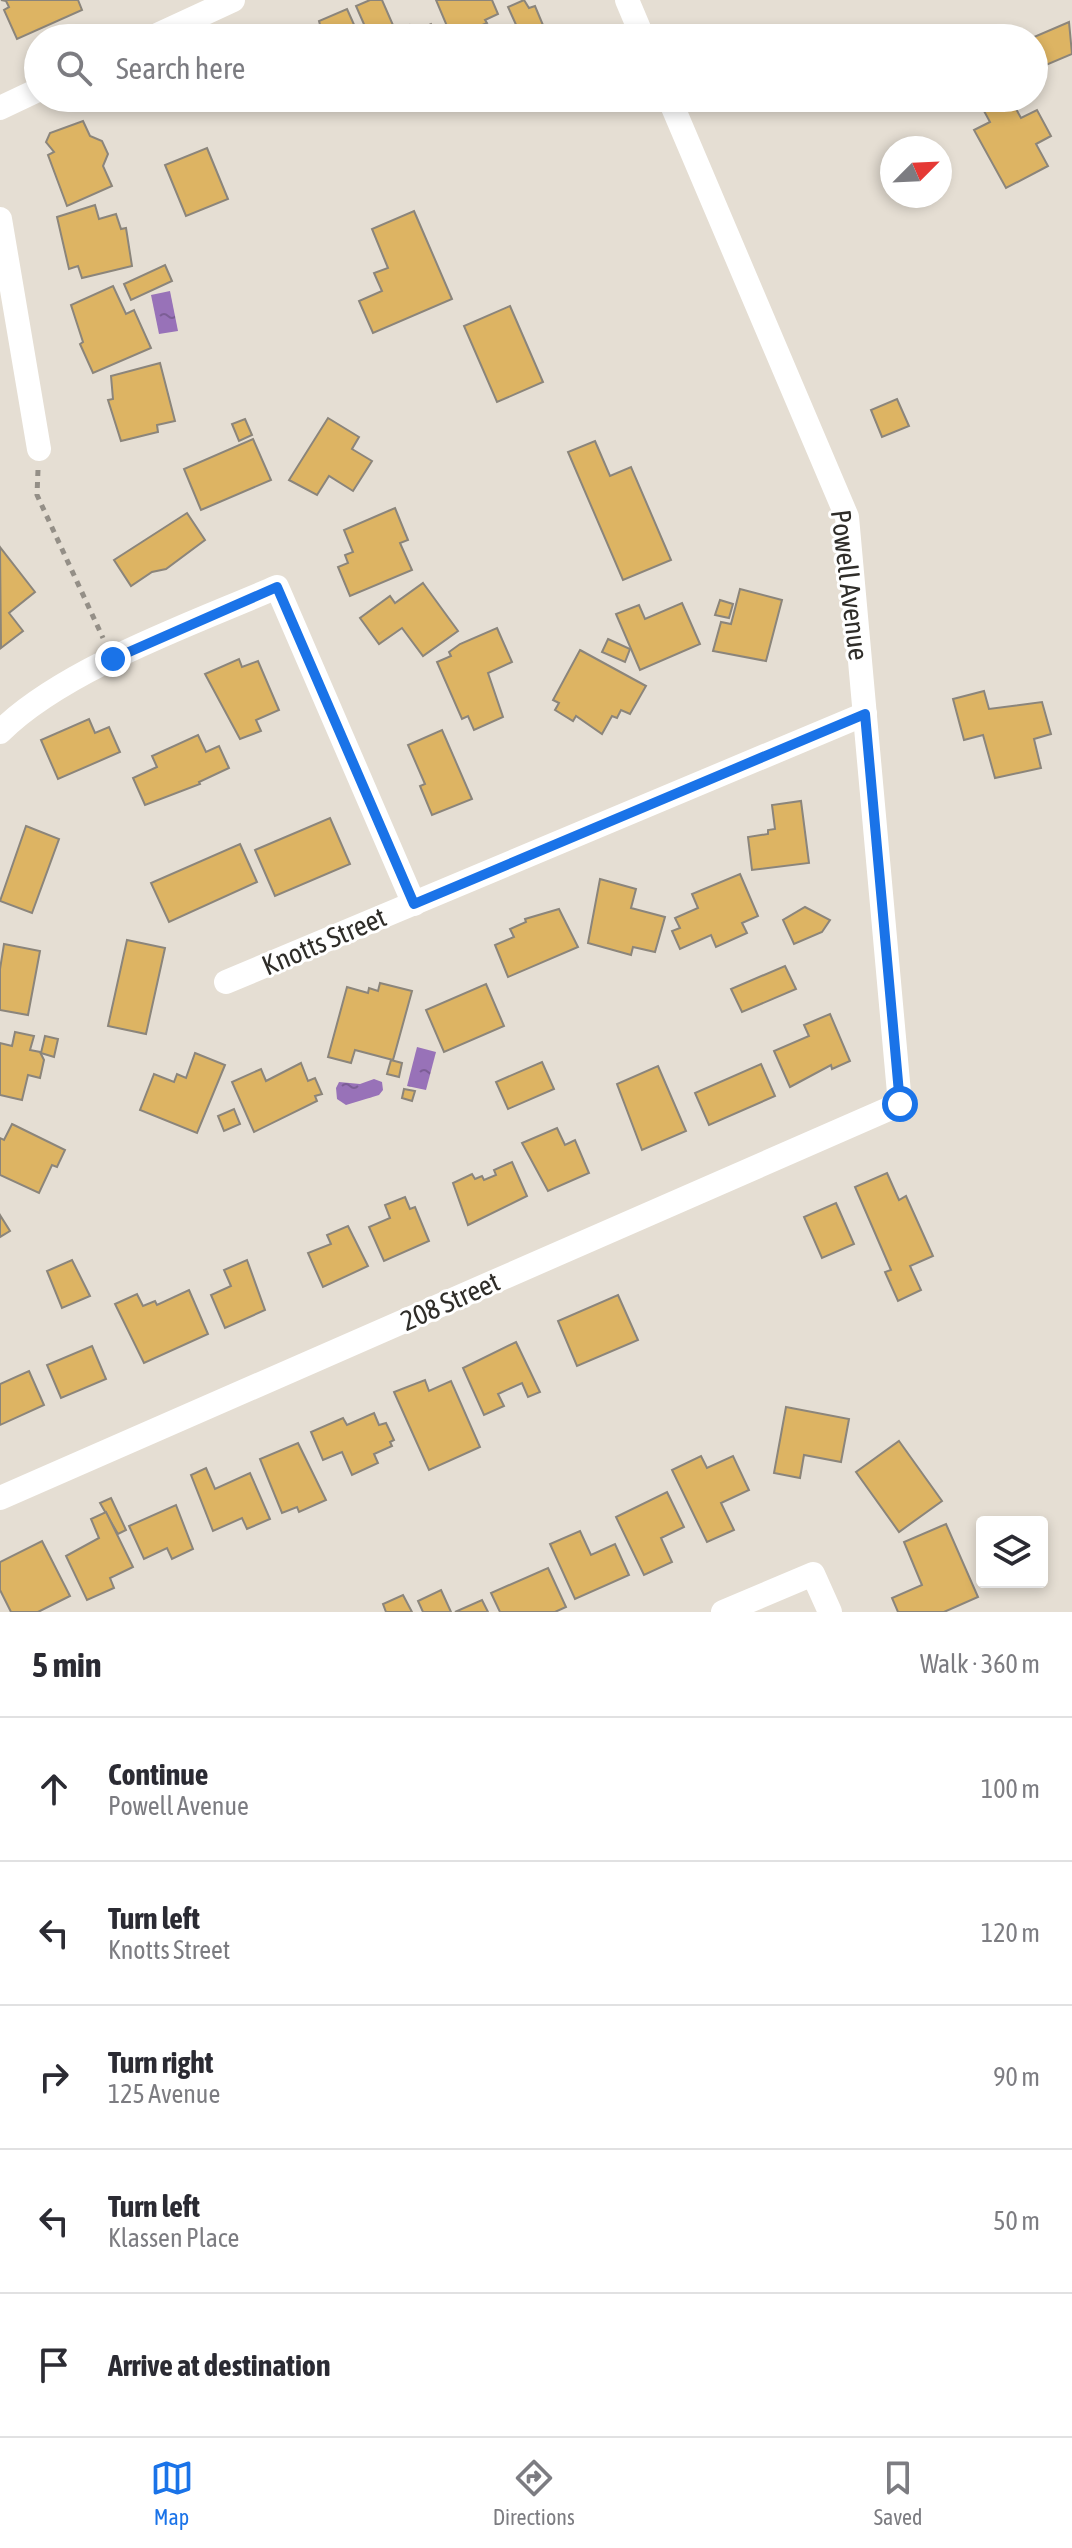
<!DOCTYPE html>
<meta charset="utf-8">
<style>
:root{--surface:#fff;--page:#f2f2f3;--text:#2b2b33;--muted:#7c7c81;--line:#e1e1e2;--accent:#1a73e8}
body{margin:0;font-family:"Asap Condensed",sans-serif;background:var(--page);color:var(--text)}
.controls{position:absolute;right:24px;bottom:24px;display:grid;overflow:hidden;border-radius:8px;box-shadow:0 4px 12px #0003}
.controls button{width:72px;height:72px;display:grid;place-items:center;padding:0;border:0;border-bottom:2px solid var(--line);background:var(--surface);color:var(--text);font:40px sans-serif}
.compass{position:absolute;left:880px;top:136px;width:72px;height:72px;border-radius:50%;background:var(--surface);box-shadow:0 4px 12px #0003;rotate:66deg}
.stop{position:absolute;width:24px;height:24px;margin:-18px;border:6px solid #1a73e8;border-radius:50%;background:#fff}
.stop.end{background:#1a73e8;border-color:#fff;box-shadow:0 2px 8px #0008}
.list{margin:0;padding:0;list-style:none}
h2{display:flex;justify-content:space-between;align-items:center;height:104px;margin:0;padding:0 32px;font-size:34px}
h2 small{font-size:26px;font-weight:400;color:var(--muted)}
.list li{display:grid;grid-template-columns:52px 1fr auto;gap:24px;align-items:center;box-sizing:border-box;height:144px;padding:0 32px;border-top:2px solid var(--line)}
.list b{display:block;font-size:30px;white-space:nowrap}
.list p{margin:0;font-size:26px;white-space:nowrap;color:var(--muted)}
.list em{font-size:26px;font-style:normal;color:var(--muted)}
.icon{flex:none;width:44px;height:44px;fill:none;stroke:currentColor;stroke-width:2;stroke-linecap:round;stroke-linejoin:round}
.map{position:relative;flex:none;width:1072px;height:1612px;overflow:hidden}
.search{position:absolute;background:var(--surface);box-shadow:0 4px 12px #0003;left:24px;right:24px;top:24px;height:88px;display:flex;align-items:center;gap:20px;box-sizing:border-box;padding:0 28px;border-radius:44px;color:var(--muted);font-size:30px}
.sheet{height:824px;background:var(--surface)}
nav{display:flex;justify-content:space-around;align-items:center;box-sizing:border-box;height:112px;border-top:2px solid var(--line);background:var(--surface);font-size:22px;color:var(--muted)}
nav a{display:grid;justify-items:center;gap:4px}
nav .on{color:var(--accent)}
.map>svg:first-child{display:block}
</style>
<div class="map">
<svg width="1072" height="1612" viewBox="0 0 1072 1612">
<defs>
<pattern id="water-ripples" width="26" height="14" patternUnits="userSpaceOnUse" patternTransform="scale(2)"><rect width="26" height="14" fill="#9872b8"/><path d="M2 4q2-2 4 0t4 0M15 11q2-2 4 0t4 0" fill="none" stroke="#7c5e96"/></pattern>
</defs>
<rect width="100%" height="100%" fill="#e5ded3"/>
<g fill="url(#water-ripples)">
<path d="M 170,291 L 178,331 L 159,334 L 151,295 Z"/>
<path d="M 417,1047 L 436,1052 L 426,1090 L 407,1086 Z"/>
<path d="M 374,1079 L 382,1082 L 383,1090 L 379,1095 L 346,1105 L 337,1099 L 336,1088 L 339,1082 L 360,1084 Z"/>
</g>
<g fill="#ddb463" stroke="#8b857b" stroke-width="2">
<path d="M 1,0 L 78,0 L 82,10 L 17,39 L 4,10 L 9,7 L 6,1 Z"/>
<path d="M 370,0 L 382,0 L 396,32 L 392,34 L 394,38 L 410,25 L 420,29 L 431,24 L 437,38 L 370,38 L 356,6 Z"/>
<path d="M 436,0 L 492,0 L 498,14 L 485,20 L 487,23 L 452,38 Z"/>
<path d="M 524,0 L 529,8 L 535,6 L 545,30 L 522,38 L 508,7 Z"/>
<path d="M 347,9 L 360,38 L 309,38 L 313,30 L 322,32 L 319,21 Z"/>
<path d="M 1069,22 L 1072,54 L 1046,65 L 1034,37 Z"/>
<path d="M 977,98 L 1010,98 L 1021,118 L 1037,110 L 1051,136 L 1036,144 L 1048,166 L 1006,188 L 974,130 L 990,122 Z"/>
<path d="M 83,121 L 90,136 L 102,141 L 108,154 L 103,166 L 112,186 L 67,206 L 48,155 L 54,152 L 46,142 L 50,133 Z"/>
<path d="M 207,148 L 228,199 L 186,216 L 165,165 Z"/>
<path d="M 95,205 L 99,219 L 116,214 L 121,229 L 126,228 L 132,266 L 82,278 L 78,266 L 69,269 L 57,217 Z"/>
<path d="M 414,211 L 452,299 L 373,333 L 359,301 L 382,291 L 374,273 L 388,268 L 372,229 Z"/>
<path d="M 165,265 L 172,281 L 131,300 L 124,284 Z"/>
<path d="M 113,286 L 126,314 L 134,310 L 151,348 L 93,373 L 80,344 L 83,342 L 71,305 Z"/>
<path d="M 510,306 L 543,382 L 497,402 L 464,326 Z"/>
<path d="M 160,363 L 175,421 L 157,425 L 158,432 L 121,441 L 108,400 L 113,399 L 111,376 Z"/>
<path d="M 897,399 L 909,426 L 882,437 L 871,410 Z"/>
<path d="M 328,418 L 359,437 L 352,449 L 372,461 L 353,491 L 329,476 L 317,495 L 289,480 Z"/>
<path d="M 245,419 L 252,435 L 239,441 L 232,424 Z"/>
<path d="M 253,439 L 271,480 L 201,510 L 184,469 Z"/>
<path d="M 595,441 L 610,476 L 631,467 L 671,560 L 623,580 L 568,452 Z"/>
<path d="M 395,508 L 408,540 L 400,543 L 412,570 L 350,596 L 338,567 L 348,563 L 345,555 L 353,552 L 344,530 Z"/>
<path d="M 187,513 L 205,540 L 166,569 L 152,572 L 131,586 L 114,560 Z"/>
<path d="M 0,547 L 35,592 L 9,613 L 23,631 L 1,648 Z"/>
<path d="M 423,583 L 458,631 L 423,656 L 402,628 L 379,644 L 360,618 L 390,596 L 395,603 Z"/>
<path d="M 740,589 L 782,600 L 766,661 L 713,651 L 721,622 L 731,624 Z"/>
<path d="M 720,600 L 733,604 L 729,618 L 715,615 Z"/>
<path d="M 682,603 L 700,644 L 640,670 L 616,614 L 639,605 L 645,619 Z"/>
<path d="M 497,628 L 512,662 L 488,673 L 503,717 L 474,730 L 468,716 L 462,719 L 437,662 L 451,656 L 449,652 L 460,644 Z"/>
<path d="M 608,639 L 630,649 L 625,662 L 602,652 Z"/>
<path d="M 580,650 L 646,686 L 630,714 L 621,710 L 617,718 L 612,716 L 602,734 L 576,716 L 573,721 L 555,710 L 559,703 L 553,700 Z"/>
<path d="M 239,659 L 242,667 L 258,661 L 279,710 L 256,720 L 261,731 L 240,739 L 205,674 Z"/>
<path d="M 984,691 L 989,709 L 1042,702 L 1051,734 L 1034,739 L 1041,768 L 995,778 L 983,735 L 964,740 L 953,699 Z"/>
<path d="M 89,719 L 95,733 L 109,727 L 120,752 L 58,779 L 41,740 Z"/>
<path d="M 442,730 L 472,799 L 432,815 L 420,786 L 425,784 L 408,745 Z"/>
<path d="M 198,735 L 206,752 L 219,746 L 229,768 L 199,782 L 200,784 L 145,805 L 133,778 L 157,767 L 152,756 Z"/>
<path d="M 801,801 L 809,863 L 752,870 L 748,837 L 768,834 L 768,830 L 775,829 L 772,805 Z"/>
<path d="M 330,818 L 350,864 L 275,896 L 255,850 Z"/>
<path d="M 26,826 L 59,839 L 32,913 L 0,901 Z"/>
<path d="M 240,844 L 257,882 L 169,922 L 151,883 Z"/>
<path d="M 740,874 L 758,916 L 742,923 L 747,933 L 716,947 L 711,935 L 680,949 L 672,931 L 680,928 L 675,918 L 698,908 L 692,894 Z"/>
<path d="M 600,879 L 636,889 L 631,908 L 665,917 L 655,952 L 633,947 L 631,955 L 588,943 Z"/>
<path d="M 805,907 L 830,920 L 822,932 L 794,944 L 783,920 Z"/>
<path d="M 559,909 L 578,947 L 508,977 L 495,945 L 514,937 L 510,929 L 526,922 L 525,919 Z"/>
<path d="M 127,940 L 165,948 L 146,1034 L 108,1026 Z"/>
<path d="M 4,944 L 40,951 L 28,1015 L 0,1010 L 0,969 Z"/>
<path d="M 785,966 L 796,989 L 742,1012 L 731,989 Z"/>
<path d="M 380,983 L 412,991 L 393,1060 L 355,1050 L 351,1063 L 328,1057 L 347,987 L 368,993 L 369,988 L 378,991 Z"/>
<path d="M 486,984 L 504,1026 L 444,1052 L 426,1010 Z"/>
<path d="M 830,1014 L 850,1061 L 832,1069 L 831,1065 L 790,1087 L 774,1051 L 809,1036 L 804,1025 Z"/>
<path d="M 15,1032 L 34,1036 L 30,1050 L 40,1052 L 44,1060 L 40,1078 L 28,1075 L 22,1100 L 0,1095 L 0,1043 L 12,1046 Z"/>
<path d="M 45,1036 L 58,1039 L 54,1057 L 41,1053 Z"/>
<path d="M 195,1053 L 225,1065 L 197,1133 L 140,1110 L 154,1074 L 174,1082 L 177,1074 L 186,1078 Z"/>
<path d="M 391,1060 L 402,1063 L 399,1077 L 387,1074 Z"/>
<path d="M 542,1062 L 554,1089 L 508,1109 L 496,1082 Z"/>
<path d="M 301,1063 L 308,1081 L 315,1078 L 322,1094 L 315,1096 L 317,1101 L 254,1132 L 232,1082 L 261,1069 L 266,1081 Z"/>
<path d="M 761,1064 L 775,1096 L 709,1125 L 695,1093 Z"/>
<path d="M 658,1066 L 686,1131 L 642,1150 L 617,1084 Z"/>
<path d="M 404,1089 L 415,1091 L 412,1101 L 402,1098 Z"/>
<path d="M 234,1109 L 240,1124 L 224,1131 L 218,1116 Z"/>
<path d="M 12,1124 L 65,1150 L 57,1167 L 52,1165 L 39,1193 L 0,1175 L 0,1138 L 4,1140 Z"/>
<path d="M 557,1128 L 565,1145 L 575,1140 L 589,1173 L 548,1191 L 522,1143 Z"/>
<path d="M 512,1162 L 527,1196 L 468,1225 L 453,1183 L 472,1174 L 475,1179 L 482,1176 L 484,1180 L 496,1175 L 494,1170 Z"/>
<path d="M 887,1173 L 899,1200 L 906,1196 L 933,1256 L 910,1266 L 921,1290 L 898,1301 L 885,1272 L 891,1270 L 855,1187 Z"/>
<path d="M 405,1197 L 410,1209 L 415,1207 L 429,1241 L 384,1261 L 369,1227 L 390,1218 L 385,1205 Z"/>
<path d="M 836,1203 L 854,1244 L 822,1258 L 804,1217 Z"/>
<path d="M 0,1215 L 10,1231 L 0,1237 Z"/>
<path d="M 348,1226 L 368,1266 L 323,1287 L 308,1253 L 331,1244 L 327,1235 Z"/>
<path d="M 72,1260 L 90,1296 L 62,1308 L 47,1271 Z"/>
<path d="M 247,1260 L 265,1310 L 225,1328 L 211,1295 L 231,1286 L 224,1270 Z"/>
<path d="M 189,1290 L 208,1334 L 144,1363 L 115,1304 L 137,1294 L 143,1306 L 155,1301 L 157,1305 Z"/>
<path d="M 618,1295 L 638,1340 L 577,1366 L 558,1321 Z"/>
<path d="M 516,1342 L 540,1392 L 528,1397 L 522,1383 L 498,1394 L 504,1406 L 484,1415 L 463,1368 Z"/>
<path d="M 92,1346 L 106,1379 L 61,1398 L 47,1365 Z"/>
<path d="M 29,1371 L 44,1405 L 0,1425 L 0,1384 Z"/>
<path d="M 425,1380 L 429,1391 L 451,1381 L 480,1447 L 429,1470 L 394,1392 Z"/>
<path d="M 786,1407 L 849,1419 L 841,1462 L 804,1455 L 800,1478 L 774,1473 Z"/>
<path d="M 374,1413 L 379,1425 L 386,1423 L 394,1440 L 390,1442 L 392,1446 L 374,1454 L 378,1463 L 352,1475 L 342,1452 L 323,1460 L 311,1432 L 343,1418 L 347,1425 Z"/>
<path d="M 899,1441 L 942,1501 L 899,1532 L 856,1472 Z"/>
<path d="M 298,1443 L 326,1500 L 299,1512 L 297,1507 L 282,1513 L 260,1459 Z"/>
<path d="M 701,1456 L 707,1468 L 733,1456 L 749,1490 L 721,1503 L 734,1530 L 707,1542 L 672,1470 Z"/>
<path d="M 206,1468 L 215,1489 L 250,1473 L 270,1519 L 247,1529 L 242,1518 L 213,1531 L 191,1475 Z"/>
<path d="M 667,1492 L 684,1527 L 661,1538 L 672,1562 L 644,1575 L 616,1517 Z"/>
<path d="M 111,1498 L 126,1530 L 118,1534 L 100,1503 Z"/>
<path d="M 176,1505 L 193,1549 L 172,1559 L 167,1548 L 144,1559 L 129,1526 Z"/>
<path d="M 106,1512 L 133,1567 L 110,1578 L 114,1588 L 87,1600 L 66,1556 L 99,1538 L 91,1519 Z"/>
<path d="M 946,1524 L 978,1597 L 944,1612 L 898,1612 L 892,1598 L 922,1585 L 904,1542 Z"/>
<path d="M 580,1531 L 591,1555 L 615,1544 L 629,1575 L 575,1599 L 550,1544 Z"/>
<path d="M 42,1541 L 70,1596 L 38,1612 L 11,1612 L 0,1590 L 0,1562 Z"/>
<path d="M 548,1568 L 566,1607 L 555,1612 L 500,1612 L 491,1593 Z"/>
<path d="M 441,1590 L 451,1612 L 423,1612 L 418,1601 Z"/>
<path d="M 403,1595 L 412,1612 L 386,1612 L 383,1604 Z"/>
<path d="M 482,1600 L 488,1612 L 455,1612 Z"/>
</g>
<g fill="none" stroke-linecap="round" stroke-linejoin="round">
<path stroke="#948f87" stroke-width="5" stroke-dasharray="6 6" stroke-linecap="butt" d="M 38,470 L 37,495 L 103,638"/>
<g stroke="#fff" stroke-width="24">
<path d="M 627,0 L 643,38"/>
<path d="M 151,38 L 233,0"/>
<path d="M 0,108 L 38,90"/>
<path d="M 0,219 L 39,449"/>
<path d="M 0,732 C 63,669 194,623 277,587 L 414,904"/>
<path d="M 226,982 L 865,714"/>
<path d="M 0,1498 L 900,1104 L 847,517 L 669,98"/>
<path d="M 723,1612 L 813,1574 L 830,1612"/>
</g>
</g>
<g fill="none" stroke-linecap="round" stroke-linejoin="round">
<path stroke="#1a73e8" stroke-width="10" d="M 113,659 L 277,587 L 414,904 L 865,714 L 900,1104"/>
</g>
<g text-anchor="middle" stroke-width="6" stroke-linejoin="round" paint-order="stroke">
<g font-size="28" fill="#2f2d29" stroke="#fff">
<text transform="translate(850 585) rotate(83)" y="10">Powell Avenue</text>
<text transform="translate(324 941) rotate(-23)" y="10">Knotts Street</text>
<text transform="translate(450 1301) rotate(-24)" y="10">208 Street</text>
</g>
</g>
</svg>
<div class="controls">
<button><svg class="icon" aria-label="layers" viewBox="0 0 24 24"><path d="M12 4l9 5-9 5-9-5zM3 14l9 5 9-5"/></svg></button>
</div>
<svg class="compass" viewBox="-18 -18 36 36"><path d="M0-13l5 13h-10z" fill="#e53935"/><path d="M0 13l5-13h-10z" fill="#7c7c81"/></svg>
<div class="stop" style="left:900px;top:1104px"></div>
<div class="stop end" style="left:113px;top:659px"></div>
<div class="search"><svg class="icon" aria-label="search" viewBox="0 0 24 24"><circle cx="10" cy="10" r="6"/><path d="M15 15l6 6"/></svg>Search here</div>
</div>
<section class="sheet">
<h2>5 min<small>Walk · 360 m</small></h2>
<ul class="list">
<li><svg class="icon" aria-label="ahead" viewBox="0 0 24 24"><path d="M12 20V5M6 11l6-6 6 6"/></svg><div><b>Continue</b><p>Powell Avenue</p></div><em>100 m</em></li>
<li><svg class="icon" aria-label="left" viewBox="0 0 24 24"><path d="M17 20v-9H6M10 6l-5 5 5 5"/></svg><div><b>Turn left</b><p>Knotts Street</p></div><em>120 m</em></li>
<li><svg class="icon" aria-label="right" viewBox="0 0 24 24"><path d="M7 20v-9h11M14 6l5 5-5 5"/></svg><div><b>Turn right</b><p>125 Avenue</p></div><em>90 m</em></li>
<li><svg class="icon" aria-label="left" viewBox="0 0 24 24"><path d="M17 20v-9H6M10 6l-5 5 5 5"/></svg><div><b>Turn left</b><p>Klassen Place</p></div><em>50 m</em></li>
<li><svg class="icon" aria-label="arrive" viewBox="0 0 24 24"><path d="M6 21V4h12l-3 4 3 4H6"/></svg><div><b>Arrive at destination</b></div></li>
</ul>
</section>
<nav>
<a class="on"><svg class="icon" aria-label="map" viewBox="0 0 24 24"><path d="M3 6l6-2 6 2 6-2v14l-6 2-6-2-6 2zM9 4v14M15 6v14"/></svg>Map</a>
<a><svg class="icon" aria-label="directions" viewBox="0 0 24 24"><path d="M12 3l9 9-9 9-9-9zM9 14v-3h6M13 9l2 2-2 2"/></svg>Directions</a>
<a><svg class="icon" aria-label="saved" viewBox="0 0 24 24"><path d="M7 4h10v16l-5-4-5 4z"/></svg>Saved</a>
</nav>
